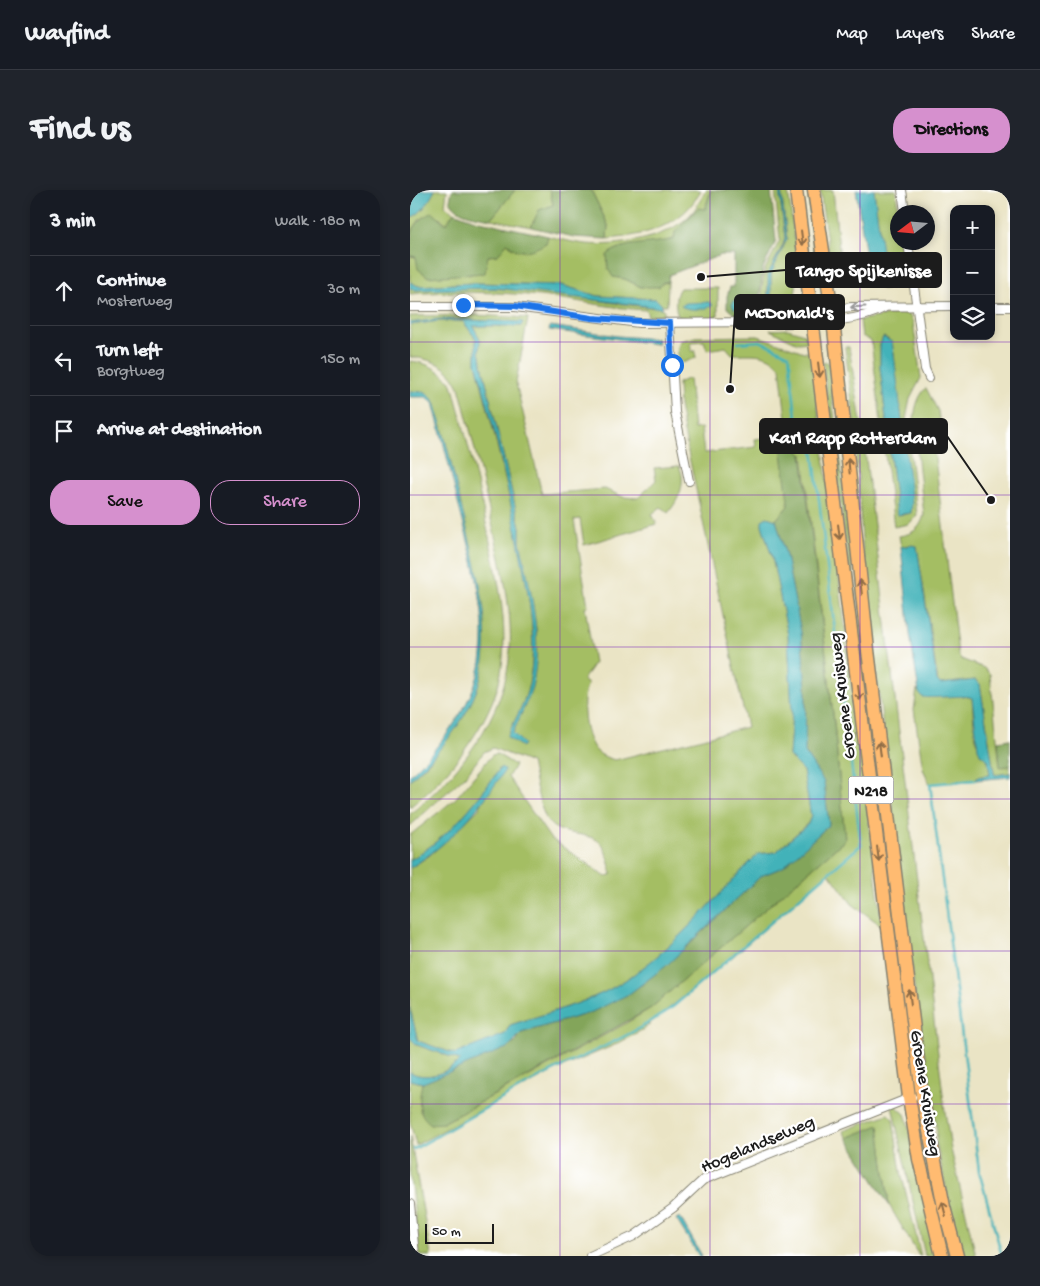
<!DOCTYPE html>
<meta charset="utf-8">
<style>
:root{--surface:#171b24;--page:#20242c;--text:#f1f3f6;--muted:#9ea1a6;--line:#363941;--accent:#d690ce}
body{margin:0;font-family:"Gochi Hand",sans-serif;background:var(--page);color:var(--text)}
.controls{position:absolute;right:15px;top:15px;display:grid;overflow:hidden;border-radius:10px;box-shadow:0 2px 8px #0003}
.controls button{width:45px;height:45px;display:grid;place-items:center;padding:0;border:0;border-bottom:1px solid var(--line);background:var(--surface);color:var(--text);font:25px sans-serif}
.compass{position:absolute;left:480px;top:15px;width:45px;height:45px;border-radius:50%;background:var(--surface);box-shadow:0 2px 8px #0003;rotate:254deg}
.scale{position:absolute;left:15px;bottom:12px;width:69px;box-sizing:border-box;padding-left:5px;border:2px solid #1c1c1c;border-top:0;font-size:14px;line-height:18px;white-space:nowrap;color:#1c1c1c;-webkit-text-stroke:4px #fff;paint-order:stroke}
.stop{position:absolute;width:15px;height:15px;margin:-11px;border:4px solid #1a73e8;border-radius:50%;background:#fff}
.stop.end{background:#1a73e8;border-color:#fff;box-shadow:0 1px 5px #0008}
.list{margin:0;padding:0;list-style:none}
h2{display:flex;justify-content:space-between;align-items:center;height:65px;margin:0;padding:0 20px;font-size:21px}
h2 small{font-size:16px;font-weight:400;color:var(--muted)}
.list li{display:grid;grid-template-columns:32px 1fr auto;gap:15px;align-items:center;box-sizing:border-box;height:70px;padding:0 20px;border-top:1px solid var(--line)}
.list b{display:block;font-size:19px;white-space:nowrap}
.list p{margin:0;font-size:16px;white-space:nowrap;color:var(--muted)}
.list em{font-size:16px;font-style:normal;color:var(--muted)}
.actions{display:flex;gap:10px;padding:15px 20px}
.actions a{flex:1;padding:11px 0;border:1px solid var(--accent);border-radius:20px;text-align:center;font-size:18px;color:var(--accent)}
.actions .main{background:var(--accent);color:#111}
.icon{flex:none;width:28px;height:28px;fill:none;stroke:currentColor;stroke-width:2;stroke-linecap:round;stroke-linejoin:round}
.map{position:relative;flex:none;width:600px;height:1066px;overflow:hidden;border-radius:20px}
header{display:flex;align-items:center;gap:30px;box-sizing:border-box;height:70px;padding:0 25px;background:var(--surface);border-bottom:1px solid var(--line)}
header strong{font-size:24px}
nav{display:flex;gap:28px;margin-inline-start:auto;font-size:18px}
.intro{display:flex;align-items:center;justify-content:space-between;box-sizing:border-box;height:120px;padding:0 30px}
h1{margin:0;font-size:35px}
.button{padding:12px 22px;border-radius:20px;background:var(--accent);color:#111;font-size:18px;font-weight:700}
main{display:flex;gap:30px;padding:0 30px}
aside{flex:1;background:var(--surface);border-radius:20px;box-shadow:0 2px 8px #0003}
.map>svg:first-child{display:block}
</style>
<header>
<strong>Wayfind</strong>
<nav><a>Map</a><a>Layers</a><a>Share</a></nav>
</header>
<div class="intro"><h1>Find us</h1><a class="button">Directions</a></div>
<main>
<aside>
<h2>3 min<small>Walk · 180 m</small></h2>
<ul class="list">
<li><svg class="icon" aria-label="ahead" viewBox="0 0 24 24"><path d="M12 20V5M6 11l6-6 6 6"/></svg><div><b>Continue</b><p>Mosterweg</p></div><em>30 m</em></li>
<li><svg class="icon" aria-label="left" viewBox="0 0 24 24"><path d="M17 20v-9H6M10 6l-5 5 5 5"/></svg><div><b>Turn left</b><p>Borgtweg</p></div><em>150 m</em></li>
<li><svg class="icon" aria-label="arrive" viewBox="0 0 24 24"><path d="M6 21V4h12l-3 4 3 4H6"/></svg><div><b>Arrive at destination</b></div></li>
</ul>
<div class="actions"><a class="main">Save</a><a>Share</a></div>
</aside>
<div class="map">
<svg width="600" height="1066" viewBox="0 0 600 1066">
<rect width="100%" height="100%" fill="#fff"/>
<filter id="ink" filterUnits="userSpaceOnUse"><feTurbulence type="fractalNoise" baseFrequency=".02" numOctaves="2"/><feDisplacementMap in="SourceGraphic" scale="10" xChannelSelector="R" yChannelSelector="G"/><feConvolveMatrix kernelMatrix="1 2 1 2 8 2 1 2 1" color-interpolation-filters="sRGB"/></filter>
<filter id="wash" filterUnits="userSpaceOnUse"><feTurbulence type="fractalNoise" baseFrequency=".0096" numOctaves="4" result="noise"/><feDisplacementMap in="SourceGraphic" scale="20" xChannelSelector="R" yChannelSelector="G"/><feGaussianBlur stdDeviation="1.12" result="paint"/><feColorMatrix in="noise" values="0 0 0 0 0 0 0 0 0 0 0 0 0 0 0 0 0 1.4 0 .05"/><feComposite in="paint" operator="in"/></filter>
<g filter="url(#wash)">
<rect width="100%" height="100%" fill="#eae4c5"/>
<g fill="#a4be64" stroke="#606d40" fill-rule="evenodd">
<path d="M 25,0 L 37,0 L 35,16 L 44,22 L 37,34 L 29,27 L 10,29 L 0,44 L 0,28 C 12,24 19,11 25,0 Z"/>
<path d="M 105,0 L 140,0 L 143,15 C 133,18 124,27 121,37 L 81,29 Z"/>
<path d="M 181,0 L 291,0 C 273,36 235,46 197,49 L 198,35 Z"/>
<path d="M 296,0 L 301,0 L 295,19 L 271,36 L 264,49 L 252,53 L 203,87 L 215,89 L 231,97 L 258,92 L 257,115 L 252,115 L 246,109 L 188,106 L 151,95 L 64,93 L 8,96 L 0,92 L 0,66 L 6,67 L 18,87 L 47,83 L 60,85 L 78,66 L 88,65 L 97,52 L 102,58 L 136,53 L 138,46 C 151,49 163,53 176,54 C 208,57 256,49 279,26 C 287,18 291,9 296,0 Z"/>
<path d="M 365,0 L 369,0 L 375,47 C 373,57 368,63 364,72 C 358,86 357,97 358,111 L 352,112 L 352,98 L 355,79 L 370,50 Z"/>
<path d="M 371,0 L 378,0 C 381,24 393,95 382,113 C 377,121 368,124 359,126 L 352,115 L 361,114 L 361,84 L 377,49 Z"/>
<path d="M 398,0 L 413,92 L 407,93 Z"/>
<path d="M 410,0 L 423,0 L 432,88 L 422,88 Z"/>
<path d="M 464,0 L 486,0 L 488,22 L 488,52 L 492,53 L 497,91 L 494,96 L 472,99 L 453,88 L 451,75 L 458,79 L 463,88 L 474,84 Z"/>
<path d="M 0,98 L 6,100 C 44,98 83,97 121,101 C 165,106 207,115 251,118 L 254,120 L 254,125 L 238,126 L 236,120 C 200,118 166,110 130,106 C 87,102 44,101 0,104 Z"/>
<path d="M 270,98 L 308,98 L 308,125 C 300,131 277,131 268,126 C 265,119 264,105 270,98 Z"/>
<path d="M 491,123 L 499,125 L 503,132 L 511,188 L 500,209 L 496,229 L 507,325 L 499,334 L 484,337 L 461,151 L 452,146 L 450,130 ZM 473,147 L 478,149 L 484,164 L 498,324 L 487,325 L 470,177 L 470,155 Z"/>
<path d="M 64,125 L 118,128 L 106,193 L 132,304 L 195,299 L 213,307 L 228,308 L 246,290 L 244,278 L 269,276 C 277,292 269,310 258,323 L 251,317 L 242,324 L 247,334 L 174,355 L 170,329 L 164,330 L 178,416 L 175,417 L 184,473 L 173,490 L 178,494 C 170,510 174,543 184,558 C 189,565 197,568 205,570 L 337,537 L 278,262 L 269,216 L 268,193 L 279,188 L 284,239 L 291,238 L 294,263 L 346,257 L 345,249 L 378,245 L 370,177 C 356,160 341,165 322,164 L 316,157 L 297,160 L 294,151 L 281,152 L 281,161 L 285,161 L 286,168 L 272,173 C 266,165 267,160 270,151 L 285,147 L 348,146 L 394,162 L 401,162 L 472,736 L 442,714 L 419,683 L 320,769 L 232,840 L 207,854 L 146,880 L 6,955 L 0,932 L 0,890 L 12,893 L 10,922 L 33,933 L 215,834 L 241,818 L 435,650 L 424,533 L 393,264 L 378,316 L 366,330 L 357,327 L 352,335 L 362,367 L 378,445 L 382,523 L 379,566 L 393,581 L 401,626 L 398,633 L 366,662 L 354,663 L 343,669 C 300,713 258,766 204,797 C 177,813 131,825 100,835 L 95,844 L 50,863 L 45,864 L 8,851 L 0,818 L 0,678 L 19,666 L 69,619 L 91,577 C 65,614 39,647 0,670 L 0,645 L 45,609 L 82,565 L 87,564 L 105,575 L 98,587 L 140,648 L 196,687 L 202,684 C 199,676 198,666 194,658 C 185,639 153,649 139,633 C 129,620 125,589 121,573 L 83,558 L 74,562 L 56,585 L 0,636 L 0,624 C 50,583 95,527 100,461 C 103,421 91,372 82,333 C 72,288 61,242 49,197 C 39,176 23,169 0,167 L 0,135 L 29,131 L 53,131 L 66,149 L 66,173 C 82,235 98,296 110,358 C 118,403 128,448 119,494 C 115,513 105,529 98,546 L 114,554 L 103,543 L 122,495 L 126,461 L 126,439 L 110,351 L 110,337 L 69,162 L 70,149 L 63,136 L 111,136 L 56,129 L 30,129 L 0,133 L 0,126 Z"/>
<path d="M 378,139 L 394,144 L 399,152 L 388,153 L 360,140 Z"/>
<path d="M 435,157 L 439,157 L 453,244 L 535,921 L 541,959 L 566,1066 L 551,1066 L 526,952 L 527,942 L 516,866 L 511,853 L 454,380 L 444,227 Z"/>
<path d="M 0,171 C 17,172 32,181 42,194 C 55,241 67,289 77,338 C 88,389 102,444 88,496 C 74,542 37,587 0,617 L 0,590 L 20,571 L 65,503 L 74,464 L 74,435 L 67,386 L 32,236 L 25,212 L 16,203 L 0,201 Z"/>
<path d="M 418,172 L 503,886 L 413,173 Z"/>
<path d="M 516,198 L 528,221 L 532,250 L 524,259 L 548,464 L 551,469 L 574,478 L 580,484 L 590,576 L 600,576 L 600,583 L 585,585 L 584,583 L 570,494 L 565,490 L 530,494 L 528,492 L 507,356 L 500,355 L 491,357 L 489,346 C 503,344 510,339 514,325 L 504,234 C 504,221 507,207 516,198 Z"/>
<path d="M 507,499 L 509,503 C 519,504 557,505 562,508 C 564,527 562,558 578,570 L 580,585 L 567,587 L 565,590 L 520,594 L 513,579 L 504,520 Z"/>
<path d="M 0,848 L 7,855 L 50,870 C 38,883 16,891 0,882 Z"/>
<path d="M 482,916 L 486,916 L 495,924 L 497,930 L 527,1066 L 515,1066 Z"/>
<path d="M 478,924 L 483,929 L 491,982 L 511,1066 L 509,1066 L 479,1015 L 469,936 L 437,948 L 433,941 Z"/>
<path d="M 509,932 L 512,933 L 541,1066 L 537,1066 L 522,1002 Z"/>
<path d="M 0,946 L 21,1066 L 10,1066 L 0,988 Z"/>
</g>
<g fill="#83a55a" stroke="#50603b">
<path d="M 42,0 L 105,0 L 81,29 C 67,26 46,25 40,10 Z"/>
<path d="M 140,0 L 181,0 L 198,35 L 197,49 L 164,47 L 121,37 L 129,20 L 143,15 Z"/>
<path d="M 301,0 L 361,0 L 366,51 L 353,78 L 349,111 L 325,111 L 326,119 L 333,116 L 349,116 L 349,118 L 335,121 L 332,126 L 324,124 L 317,118 L 317,106 L 320,97 L 324,97 L 324,65 L 311,65 L 259,85 L 258,92 L 253,92 L 249,97 L 231,97 L 215,89 L 203,87 L 198,79 L 197,65 C 213,51 244,55 264,49 L 265,42 L 288,18 L 295,19 Z"/>
<path d="M 22,22 L 36,34 L 44,22 L 65,30 L 138,46 L 136,53 C 128,58 113,65 103,58 C 101,57 100,54 97,53 L 88,65 L 78,66 L 75,83 L 18,87 L 8,79 L 6,67 L 0,66 C 0,44 1,34 22,22 Z"/>
<path d="M 370,246 L 392,264 L 424,533 L 435,650 L 241,818 L 33,933 L 21,934 C 6,923 9,910 12,893 L 105,853 L 111,843 L 180,823 L 233,794 L 280,754 L 351,686 L 373,677 L 419,635 L 414,592 L 395,563 L 396,499 L 391,442 L 376,366 L 366,330 L 378,316 L 378,311 Z"/>
<path d="M 600,549 L 600,576 L 590,577 L 588,551 Z"/>
<path d="M 469,935 L 479,1015 L 437,948 Z"/>
</g>
<g fill="#42b2b9" stroke="#2f676a">
<path d="M 0,0 L 25,0 C 19,11 12,24 0,28 Z"/>
<path d="M 369,0 L 371,0 L 377,49 L 361,84 L 361,114 L 324,119 L 322,114 L 324,111 L 358,111 L 358,84 L 374,54 L 375,47 Z"/>
<path d="M 446,0 L 464,0 L 474,77 L 473,87 L 462,88 L 458,79 Z"/>
<path d="M 0,92 L 8,96 L 64,93 L 151,95 L 188,106 L 246,109 L 252,115 L 251,118 L 86,98 L 6,100 L 0,98 Z"/>
<path d="M 299,112 L 303,115 C 297,120 278,121 271,116 L 275,113 Z"/>
<path d="M 30,129 L 113,132 L 111,136 L 63,136 L 70,149 L 69,162 L 110,337 L 110,351 C 120,398 134,449 122,497 C 117,514 109,528 103,543 L 114,554 L 112,557 L 97,547 C 105,529 115,513 119,494 C 129,446 117,398 108,351 C 97,292 83,232 66,173 L 66,149 L 53,131 L 29,131 L 0,135 L 0,133 Z"/>
<path d="M 140,136 L 208,146 L 248,149 L 247,154 L 139,140 Z"/>
<path d="M 473,147 L 482,152 L 484,164 L 502,313 L 501,323 L 487,325 L 470,177 L 470,155 Z"/>
<path d="M 0,201 L 16,202 L 25,212 C 35,246 43,281 51,315 C 65,373 89,444 66,502 C 52,537 26,565 0,590 L 0,585 C 28,559 57,522 68,485 C 83,433 61,364 48,313 C 40,280 32,246 23,213 L 16,207 L 0,207 Z"/>
<path d="M 357,327 L 366,330 L 376,366 L 391,442 L 396,499 L 395,563 L 414,592 L 419,635 L 373,677 L 351,686 L 256,776 L 219,804 L 180,823 L 111,843 L 99,857 L 13,893 L 0,890 L 0,882 C 16,891 38,883 50,870 L 7,855 L 0,848 L 0,818 L 8,851 L 45,864 L 95,844 L 100,835 C 131,825 177,813 204,797 C 258,766 300,713 343,669 L 348,664 L 366,662 L 398,634 L 401,626 L 393,581 L 379,566 L 382,523 L 378,445 L 362,367 L 352,335 L 352,330 Z"/>
<path d="M 500,355 L 507,356 L 527,490 L 530,494 L 566,490 L 570,494 L 584,583 L 585,585 L 600,583 L 600,587 L 566,590 L 567,587 L 580,585 L 578,570 L 570,564 L 568,558 L 562,508 C 555,504 524,509 512,507 L 509,503 L 500,444 L 491,357 Z"/>
<path d="M 91,577 L 95,580 C 68,621 43,651 0,678 L 0,670 C 39,647 65,614 91,577 Z"/>
<path d="M 270,1027 L 292,1066 L 289,1066 L 266,1029 Z"/>
</g>
<g fill="none" stroke-linecap="round" stroke-linejoin="round">
<g stroke="#42b2b9" stroke-width="2.5">
<path d="M 566,590 L 520,594 L 569,981 L 592,1066"/>
<path d="M 4,959 C 47,936 89,909 133,886 C 178,863 223,846 264,816 L 451,655 L 402,252 L 390,249 L 388,244 L 379,165 L 350,151 L 328,153"/>
</g>
</g>
</g>
<g filter="url(#ink)">
<g fill="none" stroke-linecap="round" stroke-linejoin="round">
<defs>
<g id="minor">
<path d="M 492,0 L 495,22"/>
<path d="M 498,52 L 515,179 L 519,188"/>
<path d="M 0,117 L 105,117 L 229,133 L 357,132 L 367,134 C 398,132 447,133 474,118"/>
<path d="M 581,117 L 600,117"/>
<path d="M 359,131 L 383,123 L 442,117 L 544,116"/>
<path d="M 260,133 L 265,222 L 279,291"/>
<path d="M 0,1014 L 5,1066"/>
<path d="M 180,1066 L 224,1046 L 263,1018 L 293,990 L 502,907"/>
</g>
<g id="primary">
<path d="M 386,0 L 499,907 L 509,969 L 532,1066"/>
<path d="M 404,0 L 423,129 L 458,460 L 512,905 L 534,1017 L 547,1066"/>
</g>
</defs>
<use href="#minor" stroke="#838070" stroke-width="10"/>
<use href="#primary" stroke="#838070" stroke-width="15"/>
<use href="#minor" stroke="#fff" stroke-width="8"/>
<use href="#primary" stroke="#ffbb71" stroke-width="12"/>
</g>
<defs><path id="oneway-shaft" d="M-6 0H5M1.5-3L5.5 0L1.5 3" fill="none" stroke-width="1.6" stroke-linecap="round" stroke-linejoin="round" transform="scale(1.25)"/></defs>
<g stroke="#8e6c46">
<use href="#oneway-shaft" transform="translate(392 48) rotate(83)"/>
<use href="#oneway-shaft" transform="translate(409 180) rotate(83)"/>
<use href="#oneway-shaft" transform="translate(439 276) rotate(-95)"/>
<use href="#oneway-shaft" transform="translate(429 342) rotate(83)"/>
<use href="#oneway-shaft" transform="translate(451 397) rotate(-96)"/>
<use href="#oneway-shaft" transform="translate(449 503) rotate(83)"/>
<use href="#oneway-shaft" transform="translate(470 559) rotate(-97)"/>
<use href="#oneway-shaft" transform="translate(468 664) rotate(83)"/>
<use href="#oneway-shaft" transform="translate(500 807) rotate(-97)"/>
<use href="#oneway-shaft" transform="translate(534 1019) rotate(-104)"/>
</g>
<use stroke="#999" href="#oneway-shaft" transform="translate(448 117) rotate(177)"/>
</g>
<g fill="none" stroke-linecap="round" stroke-linejoin="round" filter="url(#ink)">
<path stroke="#1a73e8" stroke-width="6" d="M 53,115 L 105,116 L 182,128 L 260,133 L 262,175"/>
</g>
<path fill="none" stroke="#7b2cbf" stroke-width="1" stroke-opacity="0.55" d="M 150,0 L 150,1066M 300,0 L 300,1066M 450,0 L 450,1066M 0,152 L 600,152M 0,305 L 600,305M 0,457 L 600,457M 0,609 L 600,609M 0,761 L 600,761M 0,914 L 600,914"/>
<g text-anchor="middle" stroke-width="4.5" stroke-linejoin="round" paint-order="stroke">
<rect fill="#fff" stroke="#606060" stroke-width="1" x="438.5" y="586.5" width="45" height="27" rx="4"/>
<g font-size="16" font-weight="bold" fill="#1c1c1c">
<text x="461" y="606">N218</text>
</g>
<g font-size="18" fill="#1c1c1c" stroke="#fff">
<text transform="translate(431 506) rotate(-97)" y="6">Groene Kruisweg</text>
<text transform="translate(517 903) rotate(81)" y="6">Groene Kruisweg</text>
<text transform="translate(347 953) rotate(-23)" y="6">Hogelandseweg</text>
</g>
</g>
<path fill="none" stroke="#1c1c1c" stroke-width="2" d="M291 87L376 80M320 199L325 122M581 310L537 246"/>
<g fill="#1c1c1c" stroke="#fff" stroke-width="2">
<circle cx="291" cy="87" r="5"/>
<circle cx="320" cy="199" r="5"/>
<circle cx="581" cy="310" r="5"/>
</g>
<g fill="#1c1c1c" stroke="#1c1c1c" stroke-width="2">
<rect x="376" y="63" width="155" height="34" rx="5"/>
<rect x="325" y="105" width="109" height="34" rx="5"/>
<rect x="350" y="229" width="187" height="34" rx="5"/>
</g>
<g font-size="19" text-anchor="middle" font-weight="bold" fill="#fff">
<text x="454" y="86">Tango Spijkenisse</text>
<text x="379" y="128">McDonald's</text>
<text x="443" y="253">Karl Rapp Rotterdam</text>
</g>
</svg>
<div class="controls">
<button>+</button>
<button>−</button>
<button><svg class="icon" aria-label="layers" viewBox="0 0 24 24"><path d="M12 4l9 5-9 5-9-5zM3 14l9 5 9-5"/></svg></button>
</div>
<svg class="compass" viewBox="-18 -18 36 36"><path d="M0-13l5 13h-10z" fill="#e53935"/><path d="M0 13l5-13h-10z" fill="#9ea1a6"/></svg>
<div class="scale">50 m</div>
<div class="stop" style="left:262px;top:175px"></div>
<div class="stop end" style="left:53px;top:115px"></div>
</div>
</main>
